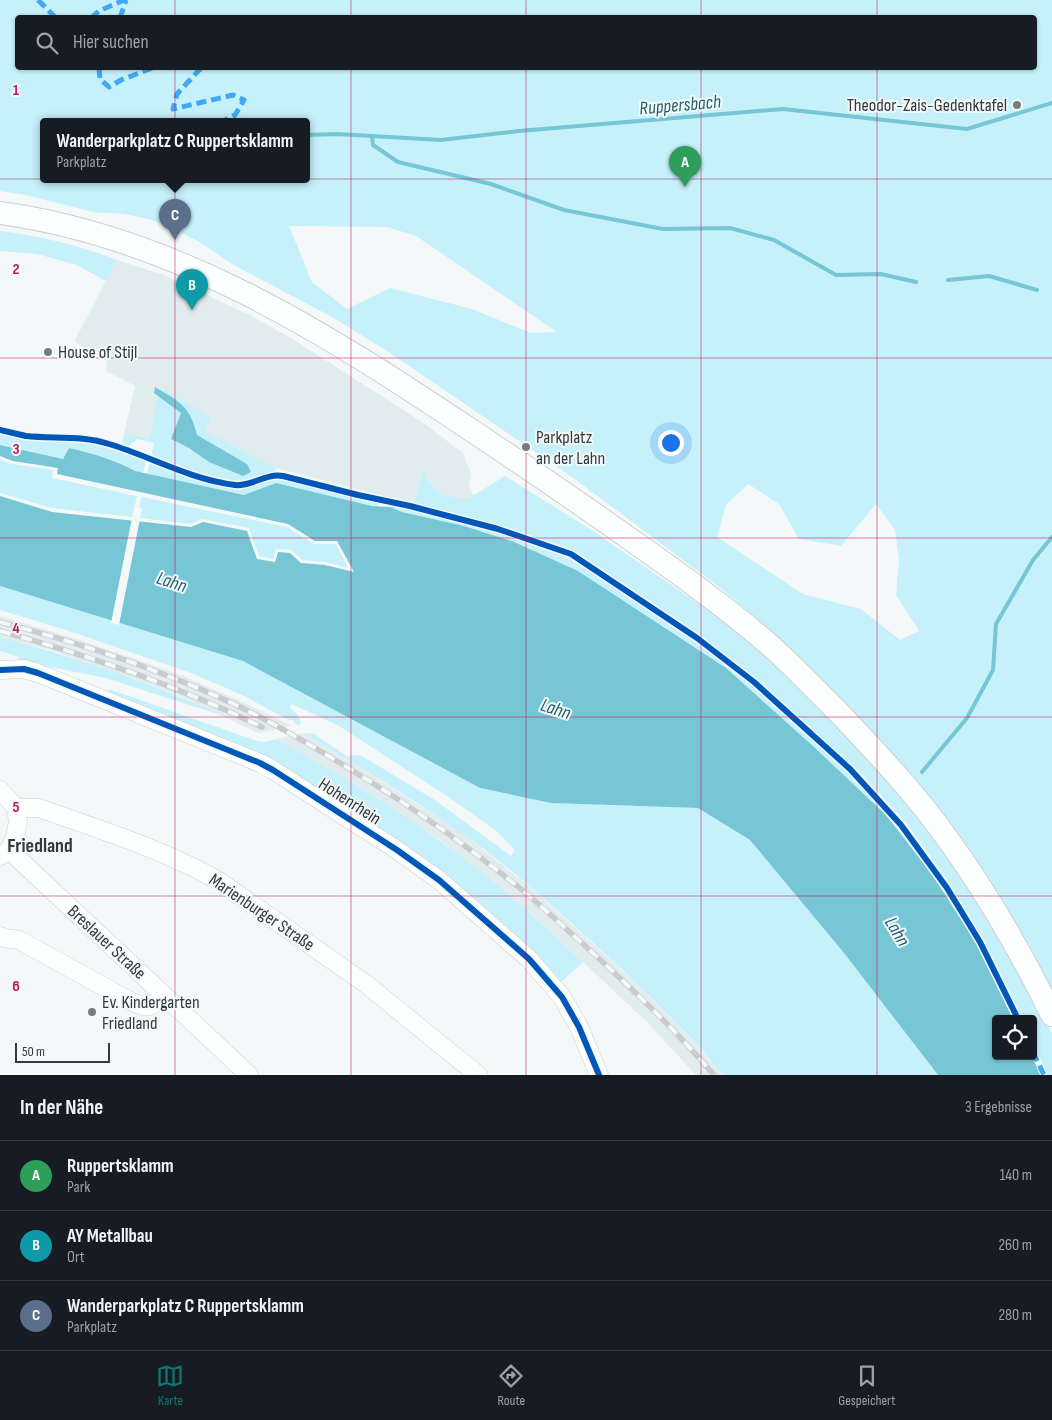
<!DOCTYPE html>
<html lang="de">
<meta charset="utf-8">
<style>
:root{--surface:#171b24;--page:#20242c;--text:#f1f3f6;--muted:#9ea1a6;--line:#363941;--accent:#0f766e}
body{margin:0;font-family:"Sofia Sans Condensed",sans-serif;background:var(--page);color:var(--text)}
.controls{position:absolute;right:15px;bottom:15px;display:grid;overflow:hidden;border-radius:5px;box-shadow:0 1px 4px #0004}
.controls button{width:45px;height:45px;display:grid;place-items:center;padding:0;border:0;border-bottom:1px solid var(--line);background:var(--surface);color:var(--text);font:25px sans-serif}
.scale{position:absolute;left:15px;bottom:12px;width:95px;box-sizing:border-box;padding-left:5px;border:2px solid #36393a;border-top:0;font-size:14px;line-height:18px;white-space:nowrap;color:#36393a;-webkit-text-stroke:4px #f2f9fb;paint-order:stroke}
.you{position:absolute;left:670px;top:442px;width:18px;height:18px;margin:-12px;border:4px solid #fff;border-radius:50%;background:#1a73e8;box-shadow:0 0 0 8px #1a73e833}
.badge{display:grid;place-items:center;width:32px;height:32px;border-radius:50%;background:var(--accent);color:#fff;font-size:16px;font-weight:700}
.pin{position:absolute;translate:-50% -41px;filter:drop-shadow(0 1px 2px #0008)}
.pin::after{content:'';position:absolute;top:26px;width:18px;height:15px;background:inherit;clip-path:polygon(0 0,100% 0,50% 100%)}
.popup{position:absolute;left:40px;top:118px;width:270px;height:65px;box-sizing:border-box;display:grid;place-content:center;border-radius:5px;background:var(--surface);filter:drop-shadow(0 1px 4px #0005);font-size:16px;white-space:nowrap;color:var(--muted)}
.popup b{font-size:19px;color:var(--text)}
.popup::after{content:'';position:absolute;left:50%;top:100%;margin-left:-10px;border:10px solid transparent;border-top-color:var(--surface)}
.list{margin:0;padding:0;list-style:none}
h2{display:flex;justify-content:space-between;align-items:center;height:65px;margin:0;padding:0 20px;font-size:21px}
h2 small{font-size:16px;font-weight:400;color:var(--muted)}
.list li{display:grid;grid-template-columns:32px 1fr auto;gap:15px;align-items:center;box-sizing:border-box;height:70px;padding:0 20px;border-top:1px solid var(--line)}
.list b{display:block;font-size:19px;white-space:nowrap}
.list p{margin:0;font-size:16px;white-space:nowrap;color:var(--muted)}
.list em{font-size:16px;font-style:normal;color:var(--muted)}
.icon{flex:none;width:28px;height:28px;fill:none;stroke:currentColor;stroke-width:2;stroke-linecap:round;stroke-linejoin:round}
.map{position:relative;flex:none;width:1052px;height:1075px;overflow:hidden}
.search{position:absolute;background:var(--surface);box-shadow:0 1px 4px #0004;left:15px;right:15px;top:15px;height:55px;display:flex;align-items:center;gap:12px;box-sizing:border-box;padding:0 18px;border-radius:5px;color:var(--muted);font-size:19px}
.sheet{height:275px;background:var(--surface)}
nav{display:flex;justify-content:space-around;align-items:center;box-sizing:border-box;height:70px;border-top:1px solid var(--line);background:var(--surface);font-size:14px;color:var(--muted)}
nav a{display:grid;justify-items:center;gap:2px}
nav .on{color:var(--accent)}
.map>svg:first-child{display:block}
</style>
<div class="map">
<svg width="1052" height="1075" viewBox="0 0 1052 1075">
<rect width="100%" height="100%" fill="#f4f8f9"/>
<g fill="#e1ecee">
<path d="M 117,260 L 161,274 L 250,315 L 291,338 L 422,422 L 463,453 L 471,474 L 469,486 L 474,496 L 463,499 L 440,494 L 426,478 L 423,471 L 414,504 L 276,468 L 124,434 L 135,386 L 106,371 L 107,361 L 77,343 L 75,340 Z"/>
<path d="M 0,616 L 80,640 L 181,675 L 249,705 L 292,726 L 259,733 L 256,732 L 178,695 L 54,651 L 0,637 Z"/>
<path d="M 303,733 L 353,763 L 458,830 L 531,888 L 636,983 L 677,1024 L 723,1075 L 696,1075 L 647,1022 L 535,917 L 444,843 L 358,786 L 276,739 Z"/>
</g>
<g fill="#c6f1fa" fill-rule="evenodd">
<path d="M 0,0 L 1052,0 L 1052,996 L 1017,932 L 766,627 L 722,589 L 572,477 L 387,351 L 332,317 L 232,264 L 198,241 L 152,220 L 125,214 L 93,212 L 26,195 L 0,191 ZM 18,18 L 1034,18 L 1034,68 L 18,68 ZM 44,121 L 306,121 L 306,179 L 44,179 ZM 289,226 L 387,227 L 416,236 L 557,332 L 531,333 L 472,309 L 390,288 L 347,309 L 312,282 ZM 748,484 L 779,504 L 799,539 L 841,546 L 876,504 L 895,530 L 899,560 L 896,595 L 919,631 L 900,640 L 861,609 L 803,594 L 717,537 L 726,505 Z"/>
<path d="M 0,231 C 40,236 79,245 117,260 L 106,281 L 77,265 L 37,254 L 0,251 Z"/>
<path d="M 160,388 L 211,417 L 204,431 L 276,468 L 275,472 C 262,474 250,483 237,483 C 212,483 175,466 151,458 L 154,443 L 137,439 L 128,447 L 122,446 L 124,434 L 150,438 L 158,395 L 181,413 L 171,440 L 189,448 L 209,462 L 243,476 L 247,464 L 197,435 C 193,415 177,400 160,390 Z"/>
<path d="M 0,435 L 52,441 L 80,442 L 109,448 L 146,461 L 143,473 L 135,471 L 121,464 L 69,448 L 63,459 L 0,445 Z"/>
<path d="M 0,460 L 12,464 L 53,470 L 52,478 L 137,496 L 132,517 L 52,508 L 0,493 Z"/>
<path d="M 150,462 L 208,483 L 235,488 L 275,477 L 378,502 L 377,506 L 372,506 L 276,483 L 244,495 L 147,474 Z"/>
<path d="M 423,470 L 426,478 L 440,494 L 463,499 L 471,497 L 505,476 L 590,529 L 718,617 L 765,654 L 811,697 L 898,789 L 971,886 L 1033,995 L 1052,1033 L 1052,1075 L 1048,1075 L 1033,1044 L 1033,1019 L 1022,1019 L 975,926 L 945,877 L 908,825 L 860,772 L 761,684 L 700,635 L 591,562 L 569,551 L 489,523 L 414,504 Z"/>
<path d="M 142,497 L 287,527 L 314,544 L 336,544 L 348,568 L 326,562 L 302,560 L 291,550 L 276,549 L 273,559 L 259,556 L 249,528 L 202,519 L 191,524 L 140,518 L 142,508 L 139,507 Z"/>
<path d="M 391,505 C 418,509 444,516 469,524 C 510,535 550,548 587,568 C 611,580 632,598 654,613 C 709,650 760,691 809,736 C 840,764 871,793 898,825 C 947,883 985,950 1017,1019 L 1015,1019 L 977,944 L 931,873 L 890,819 L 814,747 L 726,668 L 578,571 L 512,541 L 464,526 L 402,512 L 390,507 Z"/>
<path d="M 0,586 L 243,661 L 480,788 L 551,803 L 698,808 L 750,840 L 844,953 L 938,1075 L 723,1075 C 681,1024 631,977 582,933 C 543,897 501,860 457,830 C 407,795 355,764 303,733 L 314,734 L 348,757 L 351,755 L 362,756 L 435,800 L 511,856 L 515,850 L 494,829 L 444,794 L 339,726 L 292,704 L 290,708 L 298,715 L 301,723 L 299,725 L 297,725 L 293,720 L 289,720 L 242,695 L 191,673 L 66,630 L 0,610 Z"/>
<path d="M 0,637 C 78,658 154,684 227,717 L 105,678 L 27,662 L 19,663 L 19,657 L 0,651 Z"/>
<path d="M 109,689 L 257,741 L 264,742 L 276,739 C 334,771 391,805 444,844 C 494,880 539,920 583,962 L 559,984 L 540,961 L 264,757 L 230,741 L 108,692 Z"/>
</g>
<g fill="#76c6d5">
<path d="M 155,387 C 180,402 190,406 197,435 L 247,464 L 251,472 L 243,476 L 209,462 L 189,448 L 171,439 L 181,413 L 154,393 Z"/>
<path d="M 0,445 L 63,459 L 69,448 C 91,453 115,460 135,471 L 244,495 L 276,483 L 372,506 L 390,507 L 402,512 L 464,526 L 512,541 L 578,571 L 726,668 L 814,747 L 886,815 L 931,873 L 977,944 L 1015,1019 L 996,1019 L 996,1056 L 1032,1056 L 1040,1075 L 938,1075 L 844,953 L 750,840 L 698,808 L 551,803 L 480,788 L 243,661 L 0,586 L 0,496 L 52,512 L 191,527 L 203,522 L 247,531 L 257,559 L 275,562 L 278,552 L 290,553 L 301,563 L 325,565 L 354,572 L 337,541 L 315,541 L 288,524 L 57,474 L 58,468 L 13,461 L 0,456 Z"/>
</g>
<path fill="#f4f8f9" d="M 132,518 L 140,519 L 119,625 L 111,623 Z"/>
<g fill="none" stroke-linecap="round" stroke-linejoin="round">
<g stroke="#76c6d5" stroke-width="4">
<path d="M 306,135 L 337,134 L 441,140 L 519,131 L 783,109 L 967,129 L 1052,103"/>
<path d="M 372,136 L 373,145 L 398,162 L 491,184 L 564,210 L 663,229 L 730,228 L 774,240 L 836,275 L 881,274 L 916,282"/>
<path d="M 948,280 L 989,276 L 1037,290"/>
<path d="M 922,772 L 967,718 L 993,670 L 996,624 L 1033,560 L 1052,537"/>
</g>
<defs>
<g id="minor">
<path d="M 0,670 L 24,669 L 38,673 L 260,763 L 273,770 L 397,850 L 439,880 L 529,959 L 562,997 L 579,1027 L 599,1075"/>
<path d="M 0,790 L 16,808 L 18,822 L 15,837 L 9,850 L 0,856"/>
<path d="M 16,808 L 39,808 C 100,830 163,849 219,881 L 366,984 L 478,1075"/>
<path d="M 9,850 L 249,1075"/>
<path d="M 0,936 L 4,938 L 19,940 L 128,1000 C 147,1008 149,1011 164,995"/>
</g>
<path id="major" d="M 0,213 C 175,237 324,332 468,428 C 525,466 581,504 637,544 C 683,576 730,610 773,648 C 796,669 818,692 841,715 C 877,753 913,791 944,834 C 986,891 1021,952 1052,1015"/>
</defs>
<use href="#minor" stroke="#cccfd0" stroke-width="19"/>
<use href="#major" stroke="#cccfd0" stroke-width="24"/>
<use href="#minor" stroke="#fdfefe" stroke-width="18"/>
<use href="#major" stroke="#fdfefe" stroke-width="22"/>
<defs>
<g id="rail">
<path d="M 0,622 C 80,643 161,670 236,705 C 280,726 322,752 363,777 C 421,813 476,852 528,895 C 547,911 565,928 583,944 C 629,986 674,1028 714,1075"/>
<path d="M 0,631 C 90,656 178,686 262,727"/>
</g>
</defs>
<use href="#rail" stroke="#cacbcb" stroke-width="5.5"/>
<use href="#rail" stroke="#f2f9fb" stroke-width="4" stroke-dasharray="11" stroke-linecap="butt"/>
<g stroke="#3fa9f5" stroke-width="5" stroke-dasharray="10 5" stroke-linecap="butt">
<path d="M 38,0 L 56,18"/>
<path d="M 91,18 L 99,11 L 124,0"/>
<path d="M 120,18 L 126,0"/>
<path d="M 99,68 L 100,79 L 109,87 L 121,80 L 152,68"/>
<path d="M 201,68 L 177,94 L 173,109 L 233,95 L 244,100 L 235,115 L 223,121"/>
<path d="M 1033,1052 L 1044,1075"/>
</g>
<defs>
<g id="cycleway">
<path d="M 0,430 C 9,432 17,434 26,436 C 53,439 83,435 109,444 C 152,457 189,479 235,485 C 251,487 265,473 283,476 L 358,495 L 410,506 L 498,529 L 571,554 L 697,638 L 754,682 L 850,769 L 901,825 L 947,888 L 980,942 L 1018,1019"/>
<path d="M 0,670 L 24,669 L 38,673 L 260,763 L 273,770 L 397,850 L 439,880 L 529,959 L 562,997 L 579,1027 L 599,1075"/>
</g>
</defs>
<use href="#cycleway" stroke="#f2f9fb" stroke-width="9"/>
<use href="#cycleway" stroke="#0057b8" stroke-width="6"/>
</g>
<path fill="none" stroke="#c2185b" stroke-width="1" stroke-opacity="0.55" d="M 175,0 L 175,18M 351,0 L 351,18M 526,0 L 526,18M 701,0 L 701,18M 877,0 L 877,18M 175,68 L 175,1075M 351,68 L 351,1075M 526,68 L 526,1075M 701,68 L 701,1075M 877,68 L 877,1075M 0,179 L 1052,179M 0,358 L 1052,358M 0,538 L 1052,538M 0,717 L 1052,717M 0,896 L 1052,896"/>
<g fill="#787c7d" stroke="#f2f9fb" stroke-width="2">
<circle cx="1017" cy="105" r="5"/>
<circle cx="48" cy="352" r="5"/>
<circle cx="526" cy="447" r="5"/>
<circle cx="92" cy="1012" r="5"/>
</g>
<g text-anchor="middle" stroke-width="4" stroke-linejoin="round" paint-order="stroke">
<g font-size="18" fill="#36393a" stroke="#f2f9fb" text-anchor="start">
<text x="1007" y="111" text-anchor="end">Theodor-Zais-Gedenktafel</text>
<text x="58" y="358">House of Stijl</text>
<text x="536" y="443">Parkplatz<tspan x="536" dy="21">an der Lahn</tspan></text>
<text x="102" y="1008">Ev. Kindergarten<tspan x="102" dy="21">Friedland</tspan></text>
</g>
<g font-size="18" fill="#36393a" stroke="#f2f9fb">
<text transform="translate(350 801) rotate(33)" y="6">Hohenrhein</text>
<text transform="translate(262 912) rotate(34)" y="6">Marienburger Straße</text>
<text transform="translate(107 942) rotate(43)" y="6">Breslauer Straße</text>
</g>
<g font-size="19" font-style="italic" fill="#23606b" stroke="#f2f9fb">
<text transform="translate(680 104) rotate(-5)" y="7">Ruppersbach</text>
<text transform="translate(172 581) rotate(18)" y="7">Lahn</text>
<text transform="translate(556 708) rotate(18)" y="7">Lahn</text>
<text transform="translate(898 931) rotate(59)" y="7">Lahn</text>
</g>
<g font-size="20" font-weight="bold" fill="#36393a" stroke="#f2f9fb">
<text x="40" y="852">Friedland</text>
</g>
</g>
<g font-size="16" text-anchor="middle" font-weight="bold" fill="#c2185b" stroke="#f2f9fb" stroke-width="4" stroke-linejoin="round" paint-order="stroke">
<text x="16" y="95">1</text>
<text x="16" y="274">2</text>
<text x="16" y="454">3</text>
<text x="16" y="633">4</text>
<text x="16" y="812">5</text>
<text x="16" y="991">6</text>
</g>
</svg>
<div class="controls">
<button><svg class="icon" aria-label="locate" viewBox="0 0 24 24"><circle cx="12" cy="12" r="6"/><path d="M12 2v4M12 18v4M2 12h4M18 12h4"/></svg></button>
</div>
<div class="scale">50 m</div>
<div class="you"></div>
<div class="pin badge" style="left:685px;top:187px;background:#2e9e5b">A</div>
<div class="pin badge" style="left:192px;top:310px;background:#0f9aa8">B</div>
<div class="pin badge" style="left:175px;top:240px;background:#5c6f8a">C</div>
<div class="popup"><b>Wanderparkplatz C Ruppertsklamm</b>Parkplatz</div>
<div class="search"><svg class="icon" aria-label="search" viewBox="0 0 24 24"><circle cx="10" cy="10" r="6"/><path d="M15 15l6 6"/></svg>Hier suchen</div>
</div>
<section class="sheet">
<h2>In der Nähe<small>3 Ergebnisse</small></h2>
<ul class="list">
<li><span class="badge" style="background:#2e9e5b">A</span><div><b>Ruppertsklamm</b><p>Park</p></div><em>140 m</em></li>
<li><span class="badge" style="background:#0f9aa8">B</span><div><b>AY Metallbau</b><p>Ort</p></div><em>260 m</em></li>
<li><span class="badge" style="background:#5c6f8a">C</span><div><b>Wanderparkplatz C Ruppertsklamm</b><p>Parkplatz</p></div><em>280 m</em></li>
</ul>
</section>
<nav>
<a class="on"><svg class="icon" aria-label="map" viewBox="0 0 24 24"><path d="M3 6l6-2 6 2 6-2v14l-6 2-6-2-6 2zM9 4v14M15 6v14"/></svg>Karte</a>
<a><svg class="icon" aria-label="directions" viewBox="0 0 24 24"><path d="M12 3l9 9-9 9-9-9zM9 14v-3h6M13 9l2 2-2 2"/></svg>Route</a>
<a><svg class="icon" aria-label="saved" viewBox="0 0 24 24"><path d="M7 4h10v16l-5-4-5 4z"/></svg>Gespeichert</a>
</nav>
